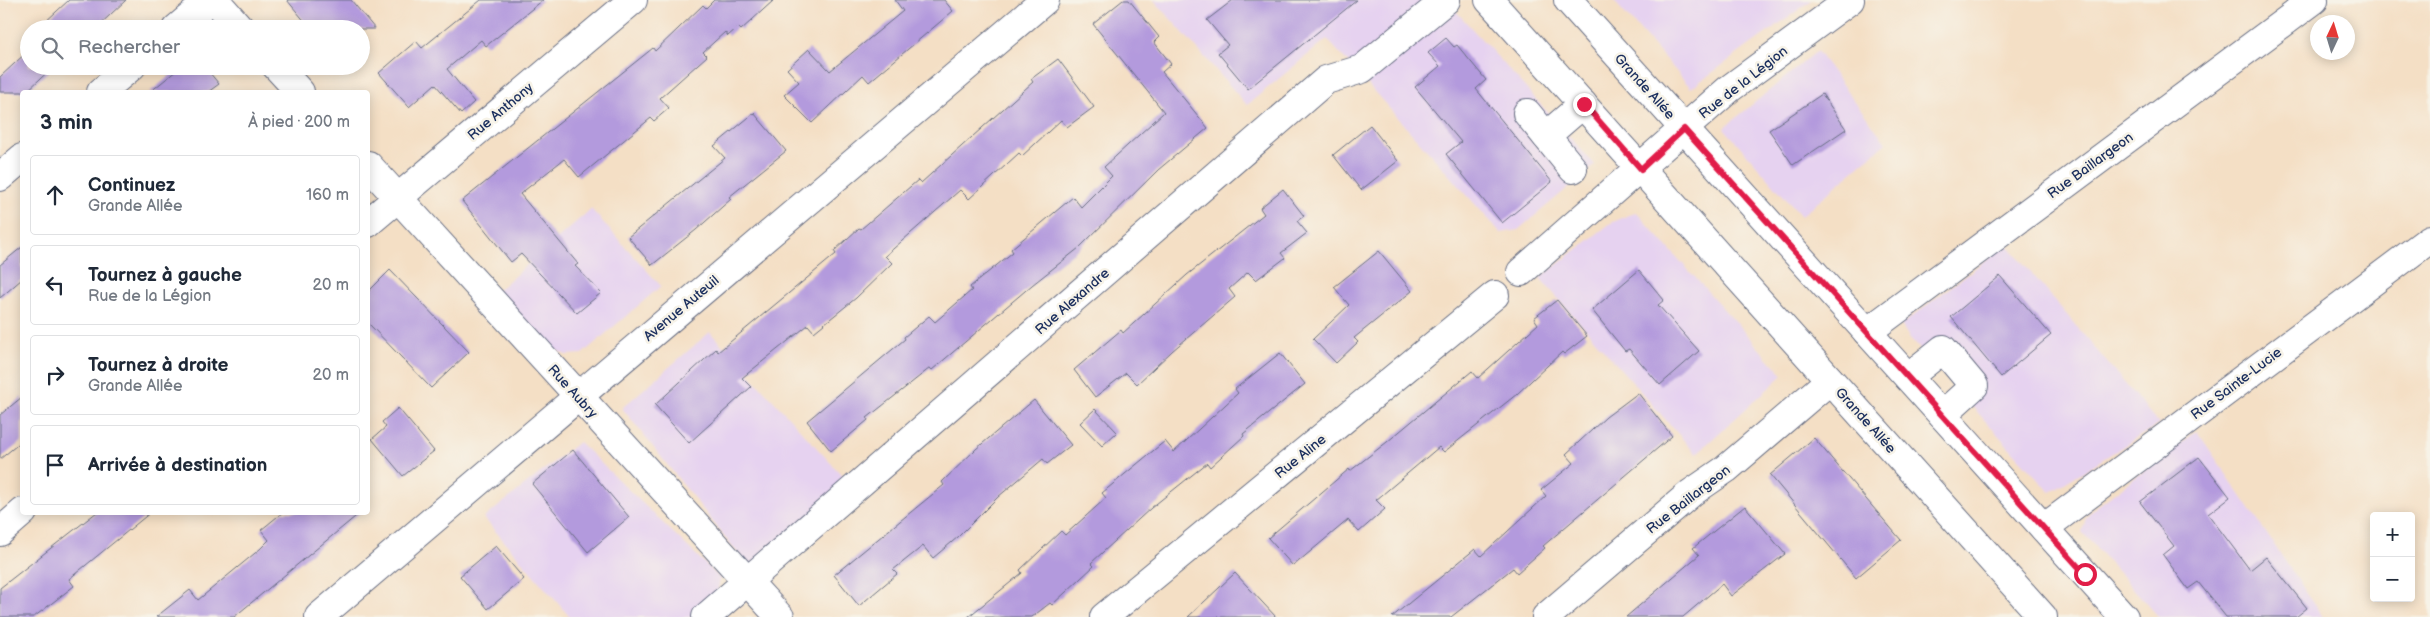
<!DOCTYPE html>
<html lang="fr">
<meta charset="utf-8">
<style>
:root{--surface:#fff;--page:#f2f2f3;--text:#1f2937;--muted:#747a83;--line:#e0e1e3}
body{margin:0;font-family:"Balsamiq Sans",sans-serif;background:var(--page);color:var(--text)}
.controls{position:absolute;right:15px;bottom:15px;display:grid;overflow:hidden;border-radius:5px;box-shadow:0 2px 12px #0003}
.controls button{width:45px;height:45px;display:grid;place-items:center;padding:0;border:0;border-bottom:1px solid var(--line);background:var(--surface);color:var(--text);font:25px sans-serif}
.compass{position:absolute;left:2310px;top:15px;width:45px;height:45px;border-radius:50%;background:var(--surface);box-shadow:0 2px 12px #0003;rotate:4deg}
.stop{position:absolute;width:15px;height:15px;margin:-11px;border:4px solid #e11d48;border-radius:50%;background:#fff}
.stop.end{background:#e11d48;border-color:#fff;box-shadow:0 1px 5px #0008}
.list{margin:0;padding:0;list-style:none}
h2{display:flex;justify-content:space-between;align-items:center;height:65px;margin:0;padding:0 20px;font-size:21px}
h2 small{font-size:16px;font-weight:400;color:var(--muted)}
.list li{display:grid;grid-template-columns:32px 1fr auto;gap:15px;align-items:center;box-sizing:border-box;height:80px;margin:0 10px 10px;padding:0 10px;border:1px solid var(--line);border-radius:5px}
.list b{display:block;font-size:19px;white-space:nowrap}
.list p{margin:0;font-size:16px;white-space:nowrap;color:var(--muted)}
.list em{font-size:16px;font-style:normal;color:var(--muted)}
.icon{flex:none;width:28px;height:28px;fill:none;stroke:currentColor;stroke-width:2;stroke-linecap:round;stroke-linejoin:round}
.map{position:relative;flex:none;width:2430px;height:617px;overflow:hidden}
.search{position:absolute;background:var(--surface);box-shadow:0 2px 12px #0003;left:20px;top:20px;width:350px;height:55px;display:flex;align-items:center;gap:12px;box-sizing:border-box;padding:0 18px;border-radius:28px;color:var(--muted);font-size:19px}
.panel{position:absolute;background:var(--surface);box-shadow:0 2px 12px #0003;left:20px;top:90px;width:350px;height:425px;border-radius:5px}
.map>svg:first-child{display:block}
</style>
<div class="map">
<svg width="2430" height="617" viewBox="0 0 2430 617">
<rect width="100%" height="100%" fill="#f7f3e8"/>
<filter id="ink" filterUnits="userSpaceOnUse"><feTurbulence type="fractalNoise" baseFrequency=".02" numOctaves="2"/><feDisplacementMap in="SourceGraphic" scale="10" xChannelSelector="R" yChannelSelector="G"/><feConvolveMatrix kernelMatrix="1 2 1 2 8 2 1 2 1" color-interpolation-filters="sRGB"/></filter>
<filter id="wash" filterUnits="userSpaceOnUse"><feTurbulence type="fractalNoise" baseFrequency=".0096" numOctaves="4" result="noise"/><feDisplacementMap in="SourceGraphic" scale="20" xChannelSelector="R" yChannelSelector="G"/><feGaussianBlur stdDeviation="1.12" result="paint"/><feColorMatrix in="noise" values="0 0 0 0 0 0 0 0 0 0 0 0 0 0 0 0 0 1.4 0 .05"/><feComposite in="paint" operator="in"/></filter>
<g filter="url(#wash)">
<rect width="100%" height="100%" fill="#f4dfc5"/>
<g fill="#e6d2f0">
<path d="M 1154,0 L 1446,0 L 1595,165 L 1518,230 L 1501,233 L 1327,39 L 1247,105 Z"/>
<path d="M 1613,0 L 1812,0 L 1691,88 Z"/>
<path d="M 1817,51 L 1886,143 L 1801,216 L 1724,128 Z"/>
<path d="M 591,209 L 661,286 L 582,354 L 566,355 L 554,349 L 496,292 Z"/>
<path d="M 1636,212 L 1783,375 L 1696,454 L 1540,278 L 1611,223 Z"/>
<path d="M 2007,244 L 2159,424 L 2050,492 L 1909,337 L 1901,325 Z"/>
<path d="M 710,332 L 851,485 L 749,567 L 622,408 Z"/>
<path d="M 2197,431 L 2323,617 L 2159,617 L 2082,532 L 2086,518 L 2091,511 Z"/>
<path d="M 579,442 L 720,578 L 717,596 L 694,617 L 570,617 L 484,518 Z"/>
</g>
<g id="blocks">
<g fill="#b39add">
<path d="M 69,0 L 126,0 L 95,29 L 49,29 L 44,23 Z"/>
<path d="M 287,0 L 351,0 L 375,29 L 311,29 Z"/>
<path d="M 481,0 L 543,0 L 486,46 L 481,40 L 447,69 L 474,102 L 461,114 L 435,84 L 409,107 L 379,73 L 416,41 L 422,48 Z"/>
<path d="M 714,0 L 774,0 L 741,30 L 738,27 L 728,36 L 725,32 L 703,52 L 707,56 L 660,98 L 669,108 L 654,121 L 651,118 L 579,177 L 564,159 L 520,194 L 578,264 L 575,266 L 601,293 L 577,313 L 521,254 L 511,262 L 462,201 L 653,48 L 655,51 L 703,5 L 706,8 Z"/>
<path d="M 895,0 L 944,0 L 953,11 L 869,82 L 863,75 L 812,123 L 784,95 L 799,82 L 787,69 L 809,49 L 830,71 L 903,11 Z"/>
<path d="M 1123,0 L 1129,0 L 1159,37 L 1154,42 L 1171,64 L 1162,72 L 1208,128 L 1158,170 L 1079,248 L 1032,285 L 932,370 L 930,368 L 867,418 L 868,420 L 831,451 L 807,421 L 905,339 L 904,337 L 929,316 L 935,322 L 972,290 L 970,287 L 1013,252 L 1011,249 L 1073,197 L 1081,207 L 1112,176 L 1104,167 L 1164,112 L 1093,24 Z"/>
<path d="M 1233,0 L 1357,0 L 1248,89 L 1218,53 L 1228,45 L 1207,20 Z"/>
<path d="M 1446,38 L 1454,47 L 1457,45 L 1486,80 L 1476,89 L 1552,182 L 1502,223 L 1446,154 L 1461,142 L 1415,87 L 1440,66 L 1428,53 Z"/>
<path d="M 29,50 L 29,66 L 54,66 L 26,92 L 0,92 L 0,77 Z"/>
<path d="M 1058,59 L 1094,107 L 1067,127 L 1061,120 L 1022,156 L 1019,153 L 969,199 L 960,190 L 885,256 L 892,263 L 856,298 L 814,332 L 808,325 L 742,378 L 751,387 L 689,443 L 655,405 L 716,349 L 718,352 L 836,254 L 834,251 L 859,228 L 861,229 L 918,180 L 921,183 L 1033,82 L 1031,79 Z"/>
<path d="M 182,66 L 204,66 L 219,84 L 208,92 L 150,92 Z"/>
<path d="M 1822,94 L 1846,129 L 1793,165 L 1769,130 Z"/>
<path d="M 754,113 L 786,151 L 729,197 L 731,199 L 696,230 L 652,265 L 628,237 L 725,158 L 714,146 Z"/>
<path d="M 1370,125 L 1398,161 L 1361,190 L 1333,155 Z"/>
<path d="M 1283,189 L 1304,216 L 1297,221 L 1307,233 L 1281,253 L 1285,258 L 1256,280 L 1248,272 L 1229,289 L 1235,297 L 1172,351 L 1137,384 L 1126,373 L 1095,397 L 1074,370 L 1121,330 L 1123,333 L 1187,275 L 1264,214 L 1260,208 Z"/>
<path d="M 22,247 L 22,279 L 0,298 L 0,265 Z"/>
<path d="M 1379,251 L 1412,291 L 1354,338 L 1358,342 L 1336,363 L 1313,339 L 1349,305 L 1334,287 Z"/>
<path d="M 390,270 L 469,352 L 431,388 L 368,323 L 368,292 Z"/>
<path d="M 1639,270 L 1664,300 L 1658,305 L 1699,351 L 1660,385 L 1629,349 L 1625,351 L 1592,310 Z"/>
<path d="M 2000,276 L 2051,335 L 2001,377 L 1951,317 Z"/>
<path d="M 1557,300 L 1587,336 L 1564,354 L 1562,352 L 1517,394 L 1444,452 L 1439,447 L 1376,500 L 1385,509 L 1359,532 L 1348,520 L 1293,566 L 1268,538 L 1349,469 L 1350,471 L 1387,442 L 1472,371 L 1478,378 L 1538,324 L 1534,318 Z"/>
<path d="M 1280,353 L 1305,384 L 1243,434 L 1244,436 L 1210,467 L 1207,463 L 1151,508 L 1091,563 L 1094,566 L 1052,605 L 1050,603 L 1032,617 L 968,617 L 1022,573 L 1020,570 L 1061,531 L 1065,535 L 1106,498 L 1102,493 L 1165,441 L 1174,452 L 1238,393 L 1235,389 Z"/>
<path d="M 1638,393 L 1672,436 L 1543,546 L 1545,548 L 1517,573 L 1513,568 L 1451,617 L 1392,617 L 1475,549 L 1481,556 L 1546,496 L 1541,490 L 1574,463 L 1566,454 L 1606,417 Z"/>
<path d="M 22,397 L 22,441 L 0,459 L 0,415 Z"/>
<path d="M 1034,400 L 1071,445 L 1047,464 L 1043,459 L 998,497 L 958,537 L 933,558 L 923,546 L 893,570 L 897,574 L 859,606 L 834,575 L 944,485 L 942,482 L 976,449 Z"/>
<path d="M 398,408 L 434,451 L 403,476 L 372,439 L 386,427 L 382,422 Z"/>
<path d="M 1095,409 L 1117,432 L 1102,446 L 1080,423 Z"/>
<path d="M 1814,438 L 1901,540 L 1856,578 L 1770,475 Z"/>
<path d="M 573,450 L 629,517 L 588,552 L 532,484 Z"/>
<path d="M 2199,457 L 2230,497 L 2208,514 L 2250,570 L 2266,557 L 2307,608 L 2296,617 L 2226,617 L 2198,582 L 2188,589 L 2163,555 L 2174,546 L 2140,502 Z"/>
<path d="M 1745,506 L 1785,554 L 1731,596 L 1722,584 L 1683,617 L 1626,617 L 1699,555 L 1693,548 Z"/>
<path d="M 97,512 L 151,512 L 69,579 L 74,586 L 34,617 L 0,617 L 0,588 Z"/>
<path d="M 283,512 L 361,512 L 234,617 L 156,617 L 190,590 L 198,600 L 260,549 L 269,540 L 261,530 Z"/>
<path d="M 496,546 L 524,579 L 488,609 L 460,576 Z"/>
<path d="M 1235,573 L 1276,617 L 1188,617 Z"/>
</g>
</g>
</g>
<g filter="url(#ink)">
<use href="#blocks" fill-opacity="0" stroke="#676d82" stroke-width="1"/>
<g fill="none" stroke-linecap="round" stroke-linejoin="round">
<defs>
<g id="minor">
<path d="M 215,0 L 241,29"/>
<path d="M 176,29 L 210,0"/>
<path d="M 276,66 L 300,92"/>
<path d="M 101,92 L 132,66"/>
<path d="M 1527,113 L 1573,169"/>
<path d="M 1546,136 L 1583,104"/>
<path d="M 368,165 L 780,617"/>
<path d="M 0,177 L 22,158"/>
<path d="M 368,223 L 633,0"/>
<path d="M 1521,272 L 1729,89 L 1850,0"/>
<path d="M 1867,332 L 2314,0"/>
<path d="M 1908,377 L 1943,349 L 1974,386 L 1942,415"/>
<path d="M 2044,528 L 2430,239"/>
<path d="M 0,532 L 23,512"/>
<path d="M 319,617 L 1045,0"/>
<path d="M 706,617 L 1326,80 L 1362,69 L 1446,0"/>
<path d="M 1104,617 L 1495,295"/>
<path d="M 1546,617 L 1691,493 L 1726,469 L 1830,380"/>
</g>
<g id="major">
<path d="M 1489,0 L 2043,617"/>
<path d="M 1568,0 L 2124,617"/>
</g>
</defs>
<use href="#minor" stroke="#676d82" stroke-width="30"/>
<use href="#major" stroke="#676d82" stroke-width="30"/>
<use href="#minor" stroke="#fff" stroke-width="28"/>
<use href="#major" stroke="#fff" stroke-width="28"/>
</g>
</g>
<g fill="none" stroke-linecap="round" stroke-linejoin="round" filter="url(#ink)">
<path stroke="#e11d48" stroke-width="6" d="M 1584,104 L 1641,169 L 1684,129 L 2085,574"/>
</g>
<g text-anchor="middle" stroke-width="5" stroke-linejoin="round" paint-order="stroke">
<g font-size="14" fill="#1b2f5e" stroke="#f7f3e8">
<text transform="translate(1743 82) rotate(-38)" y="5">Rue de la Légion</text>
<text transform="translate(1645 86) rotate(48)" y="5">Grande Allée</text>
<text transform="translate(500 111) rotate(-40)" y="5">Rue Anthony</text>
<text transform="translate(2090 165) rotate(-36)" y="5">Rue Baillargeon</text>
<text transform="translate(1072 301) rotate(-41)" y="5">Rue Alexandre</text>
<text transform="translate(681 308) rotate(-40)" y="5">Avenue Auteuil</text>
<text transform="translate(2236 383) rotate(-37)" y="5">Rue Sainte-Lucie</text>
<text transform="translate(573 391) rotate(48)" y="5">Rue Aubry</text>
<text transform="translate(1866 420) rotate(48)" y="5">Grande Allée</text>
<text transform="translate(1300 456) rotate(-39)" y="5">Rue Aline</text>
<text transform="translate(1688 499) rotate(-38)" y="5">Rue Baillargeon</text>
</g>
</g>
</svg>
<div class="controls">
<button>+</button>
<button>−</button>
</div>
<svg class="compass" viewBox="-18 -18 36 36"><path d="M0-13l5 13h-10z" fill="#e53935"/><path d="M0 13l5-13h-10z" fill="#747a83"/></svg>
<div class="stop" style="left:2085px;top:574px"></div>
<div class="stop end" style="left:1584px;top:104px"></div>
<div class="search"><svg class="icon" aria-label="search" viewBox="0 0 24 24"><circle cx="10" cy="10" r="6"/><path d="M15 15l6 6"/></svg>Rechercher</div>
<section class="panel">
<h2>3 min<small>À pied · 200 m</small></h2>
<ul class="list">
<li><svg class="icon" aria-label="ahead" viewBox="0 0 24 24"><path d="M12 20V5M6 11l6-6 6 6"/></svg><div><b>Continuez</b><p>Grande Allée</p></div><em>160 m</em></li>
<li><svg class="icon" aria-label="left" viewBox="0 0 24 24"><path d="M17 20v-9H6M10 6l-5 5 5 5"/></svg><div><b>Tournez à gauche</b><p>Rue de la Légion</p></div><em>20 m</em></li>
<li><svg class="icon" aria-label="right" viewBox="0 0 24 24"><path d="M7 20v-9h11M14 6l5 5-5 5"/></svg><div><b>Tournez à droite</b><p>Grande Allée</p></div><em>20 m</em></li>
<li><svg class="icon" aria-label="arrive" viewBox="0 0 24 24"><path d="M6 21V4h12l-3 4 3 4H6"/></svg><div><b>Arrivée à destination</b></div></li>
</ul>
</section>
</div>
